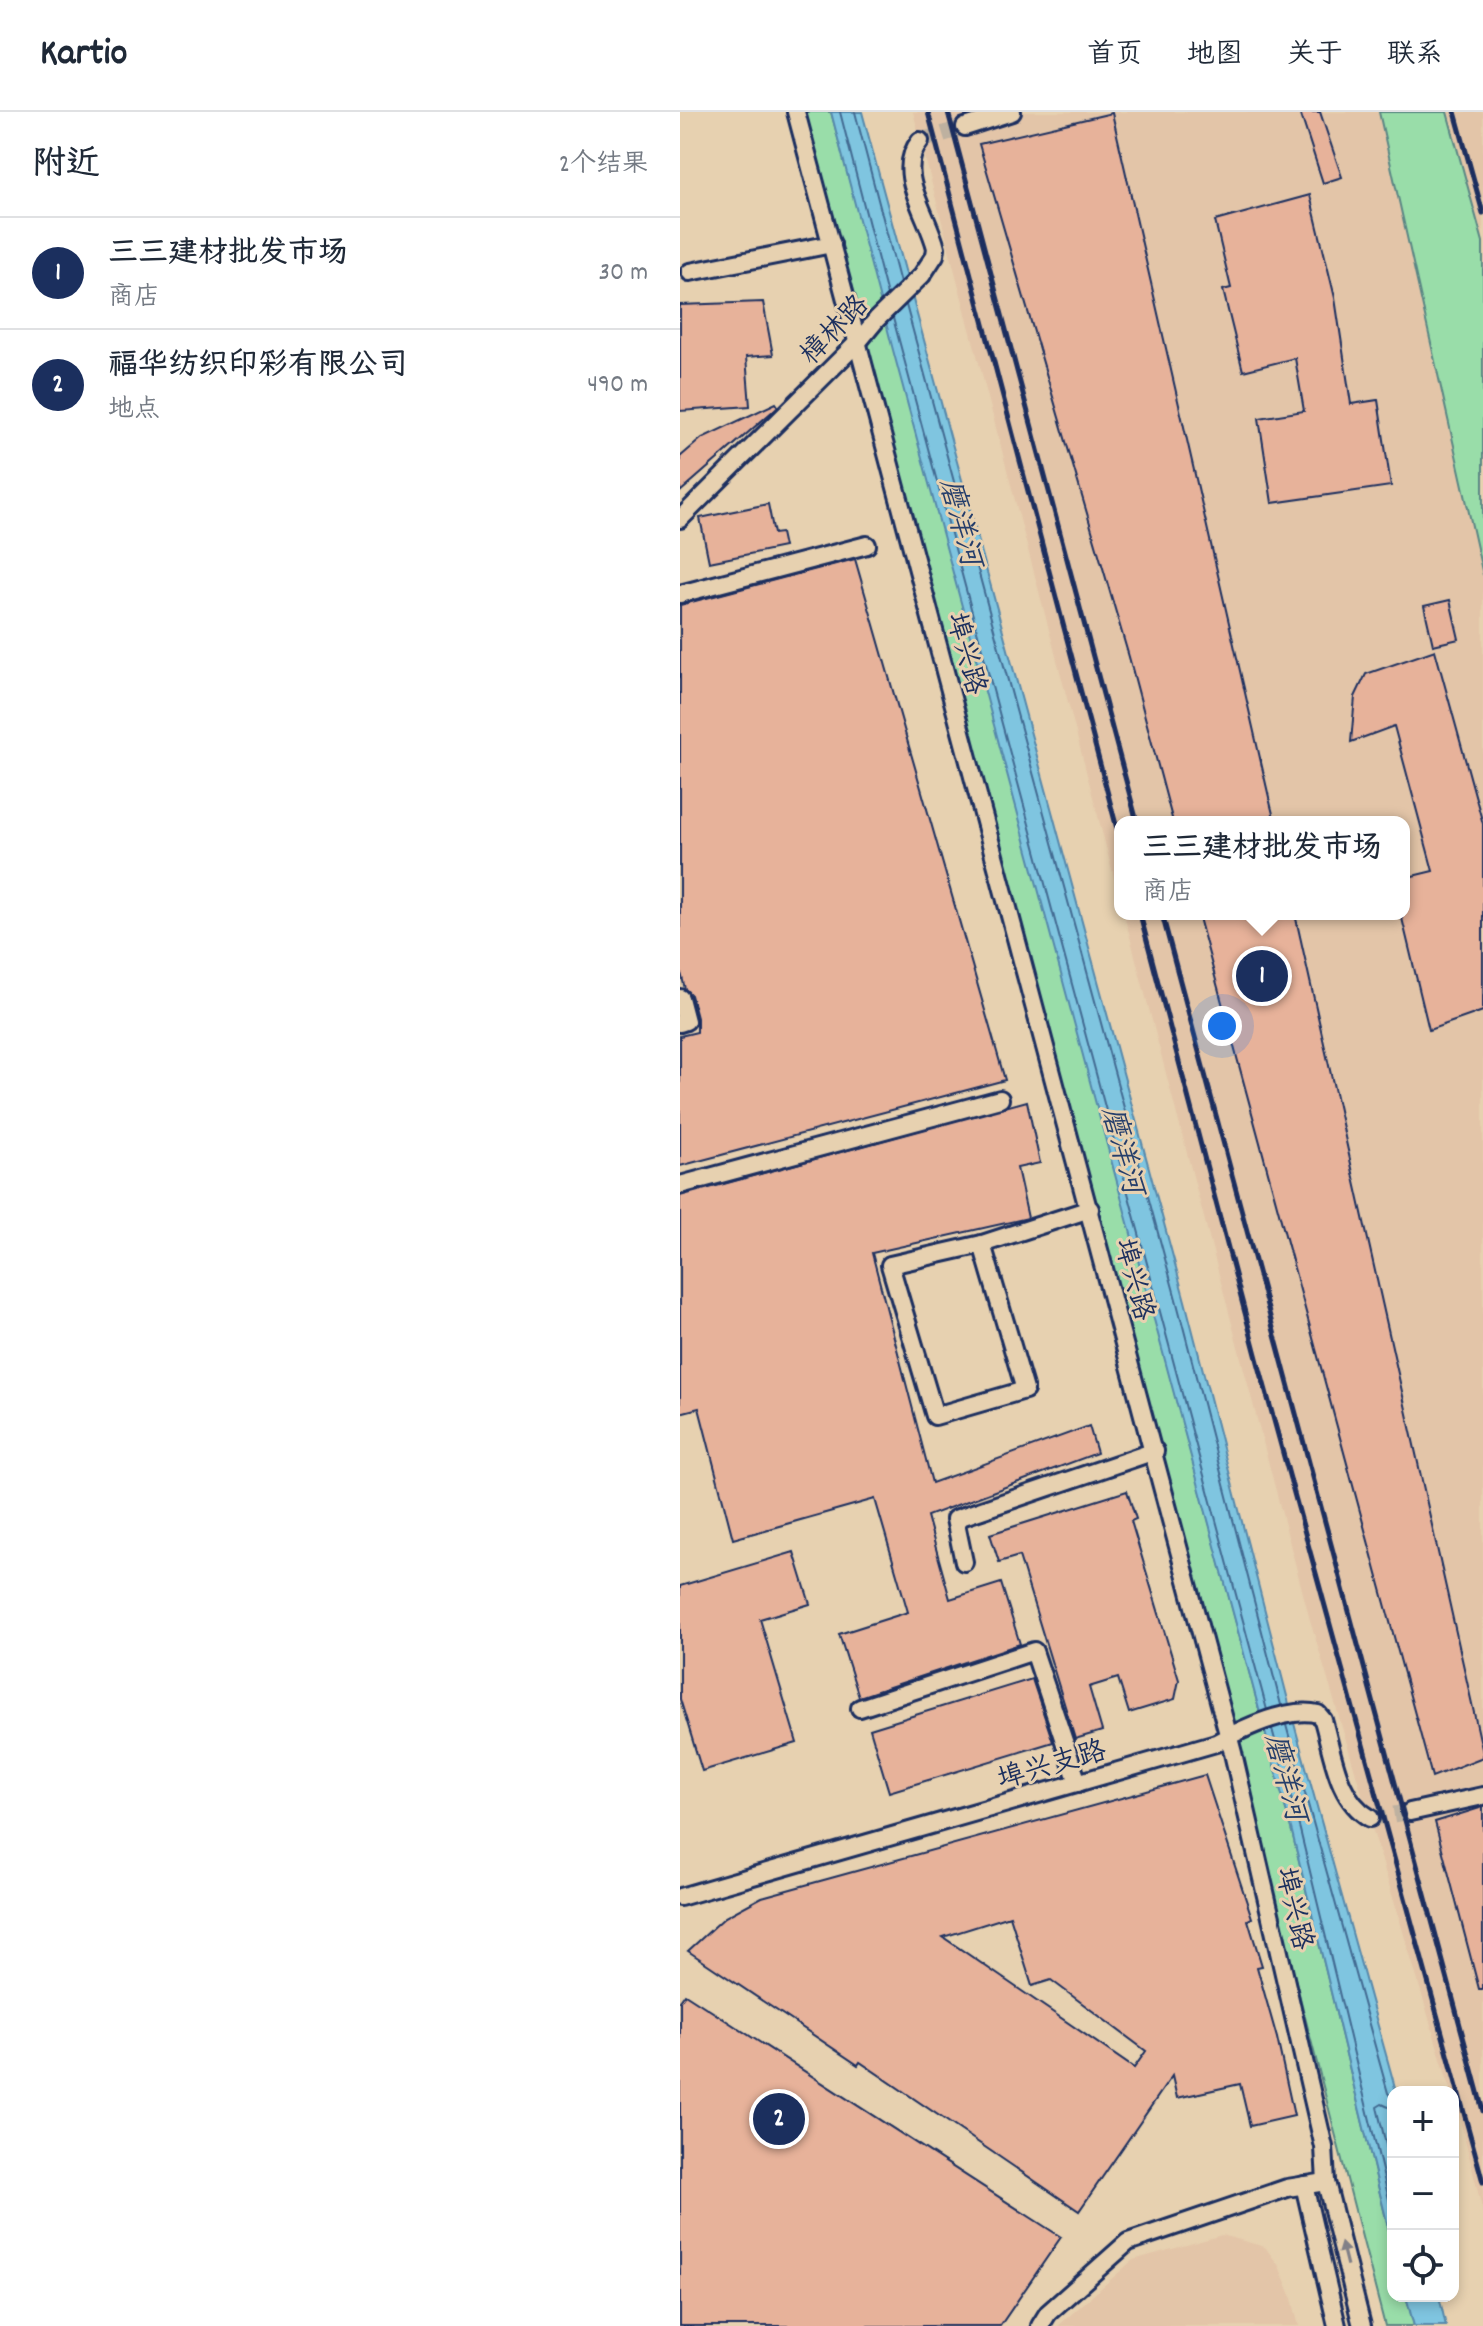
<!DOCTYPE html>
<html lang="zh">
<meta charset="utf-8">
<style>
:root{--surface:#fff;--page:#f2f2f3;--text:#1f2937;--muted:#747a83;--line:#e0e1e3;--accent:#1b2f5e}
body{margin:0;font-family:Dekko,"LXGW WenKai TC",sans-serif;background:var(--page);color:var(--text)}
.controls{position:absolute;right:24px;bottom:24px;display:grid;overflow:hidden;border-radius:16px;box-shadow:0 4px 12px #0003}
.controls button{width:72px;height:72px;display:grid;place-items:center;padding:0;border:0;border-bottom:2px solid var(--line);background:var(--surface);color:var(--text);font:40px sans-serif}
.you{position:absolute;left:542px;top:914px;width:28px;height:28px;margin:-20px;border:6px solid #fff;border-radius:50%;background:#1a73e8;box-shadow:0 0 0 12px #1a73e833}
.badge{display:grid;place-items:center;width:52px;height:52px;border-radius:50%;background:var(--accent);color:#fff;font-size:26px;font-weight:700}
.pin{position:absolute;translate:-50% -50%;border:4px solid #fff;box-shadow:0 2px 8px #0006}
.popup{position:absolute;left:434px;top:704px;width:296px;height:104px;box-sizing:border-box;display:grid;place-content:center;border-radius:16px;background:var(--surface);filter:drop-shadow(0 2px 6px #0005);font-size:26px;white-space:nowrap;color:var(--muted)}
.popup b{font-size:30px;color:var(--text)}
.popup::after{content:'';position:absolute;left:50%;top:100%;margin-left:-16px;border:16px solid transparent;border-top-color:var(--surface)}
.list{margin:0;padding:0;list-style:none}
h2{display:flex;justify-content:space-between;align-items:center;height:104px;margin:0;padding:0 32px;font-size:34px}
h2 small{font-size:26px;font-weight:400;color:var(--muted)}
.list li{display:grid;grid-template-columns:52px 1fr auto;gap:24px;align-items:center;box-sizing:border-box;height:112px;padding:0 32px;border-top:2px solid var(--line)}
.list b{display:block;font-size:30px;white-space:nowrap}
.list p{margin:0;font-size:26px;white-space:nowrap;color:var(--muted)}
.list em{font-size:26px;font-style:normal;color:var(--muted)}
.icon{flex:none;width:44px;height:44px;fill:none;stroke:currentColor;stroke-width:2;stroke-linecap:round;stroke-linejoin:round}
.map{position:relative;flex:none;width:803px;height:2214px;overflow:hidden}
header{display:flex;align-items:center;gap:48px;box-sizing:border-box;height:112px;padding:0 40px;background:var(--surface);border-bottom:2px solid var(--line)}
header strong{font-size:38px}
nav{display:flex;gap:44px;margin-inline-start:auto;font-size:28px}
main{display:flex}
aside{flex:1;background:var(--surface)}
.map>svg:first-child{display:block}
</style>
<header>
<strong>Kartio</strong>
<nav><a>首页</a><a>地图</a><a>关于</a><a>联系</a></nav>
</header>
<main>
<aside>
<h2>附近<small>2个结果</small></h2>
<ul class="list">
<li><span class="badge">1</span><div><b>三三建材批发市场</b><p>商店</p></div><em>30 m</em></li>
<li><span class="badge">2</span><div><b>福华纺织印彩有限公司</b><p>地点</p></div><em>490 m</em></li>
</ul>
</aside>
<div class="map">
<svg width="803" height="2214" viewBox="0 0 803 2214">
<rect width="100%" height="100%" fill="#e7d1b0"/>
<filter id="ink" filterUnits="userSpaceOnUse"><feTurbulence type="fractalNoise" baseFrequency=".0125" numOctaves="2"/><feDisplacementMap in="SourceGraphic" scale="16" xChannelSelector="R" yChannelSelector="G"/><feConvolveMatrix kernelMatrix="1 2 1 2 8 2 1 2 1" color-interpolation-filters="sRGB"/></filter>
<g filter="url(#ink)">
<g fill="#e3c5a8">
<path d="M 233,0 L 803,0 L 803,2100 L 773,1980 L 771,1980 L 630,1508 L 444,802 L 724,802 L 724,710 L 440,710 L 440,788 Z"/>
<path d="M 542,2123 L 585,2135 L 599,2154 L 611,2183 L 619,2214 L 378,2214 L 453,2148 Z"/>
</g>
<g fill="#99dda9" stroke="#5a8684" stroke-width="2">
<path d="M 120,0 L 151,0 L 612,1720 L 713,2135 L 713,2184 L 726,2184 L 734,2214 L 705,2214 L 463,1279 Z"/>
<path d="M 699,0 L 767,0 L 803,130 L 803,463 Z"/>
</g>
<g fill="#7fc5e0" stroke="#5789ac" stroke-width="2">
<path d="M 151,0 L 182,0 L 505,1189 L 616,1619 L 713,1968 L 716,1980 L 713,1980 L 713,2135 L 612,1720 L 213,238 Z"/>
<path d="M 726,2184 L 759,2184 L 766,2214 L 734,2214 Z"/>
</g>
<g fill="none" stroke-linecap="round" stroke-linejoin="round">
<g stroke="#436b92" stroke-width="2">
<path d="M 160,0 L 207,183"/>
<path d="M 175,0 L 220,171"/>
<path d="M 226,193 L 497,1191 L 601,1593"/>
<path d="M 213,206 L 587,1598"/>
<path d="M 606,1613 L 708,1981 L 713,1987"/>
<path d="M 592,1617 L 620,1718 L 713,2104"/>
<path d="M 713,1997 L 702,1992 L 697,1995 L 713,2062"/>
</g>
</g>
<g fill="#e7b29a" stroke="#1b2f5e" stroke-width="2" fill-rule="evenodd">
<path d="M 620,0 L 640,0 L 662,65 L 643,71 Z"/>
<path d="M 432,1 L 591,694 L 595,710 L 493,710 L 449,545 L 299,32 Z"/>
<path d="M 630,83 L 655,186 L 671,292 L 698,288 L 711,374 L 592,391 L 579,306 L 624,299 L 615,246 L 563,259 L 543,178 L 551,176 L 535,109 Z"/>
<path d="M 83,190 L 93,243 L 66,245 L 70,294 L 0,299 L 0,193 Z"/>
<path d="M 96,291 L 98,294 L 94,298 L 0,380 L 0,345 L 22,326 Z"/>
<path d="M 88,392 L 94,422 L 101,421 L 104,435 L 29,450 L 20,406 Z"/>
<path d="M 175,447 L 325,968 L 0,1054 L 0,924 L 17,920 L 17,906 L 11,883 L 5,877 L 0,857 L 0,493 Z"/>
<path d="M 770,488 L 779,527 L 753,533 L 744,494 Z"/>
<path d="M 755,538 L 803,712 L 803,899 L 749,918 L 721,802 L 724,802 L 724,766 L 753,759 L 714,614 L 671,630 L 675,585 L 686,562 Z"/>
<path d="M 518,802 L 615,802 L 803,1641 L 803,1645 L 752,1665 Z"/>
<path d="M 347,989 L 360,1051 L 337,1056 L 348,1106 L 192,1141 L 252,1371 L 409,1314 L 417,1341 L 247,1404 L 270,1487 L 321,1471 L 340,1532 L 179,1585 L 159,1522 L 228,1500 L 195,1387 L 53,1427 L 19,1296 L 0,1301 L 0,1084 Z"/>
<path d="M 447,1379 L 456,1407 L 451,1409 L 499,1568 L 495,1587 L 449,1601 L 438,1566 L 409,1575 L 422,1619 L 395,1627 L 339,1444 L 319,1450 L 310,1422 Z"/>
<path d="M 114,1440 L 130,1492 L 80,1507 L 117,1631 L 22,1659 L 0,1587 L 0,1474 Z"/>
<path d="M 352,1567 L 373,1630 L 209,1680 L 190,1617 Z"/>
<path d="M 525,1663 L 572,1806 L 568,1808 L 582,1854 L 577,1855 L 597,1926 L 614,2004 L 570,2014 L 560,1972 L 497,1986 L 492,1964 L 399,2099 L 180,1950 L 178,1953 L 8,1839 L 45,1805 L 82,1785 ZM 330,1804 L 352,1874 L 371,1868 L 466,1939 L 454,1956 L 263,1825 Z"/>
<path d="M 803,1695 L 803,1877 L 799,1877 L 755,1710 Z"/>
<path d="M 5,1882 L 381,2125 L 320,2214 L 0,2214 L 0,1889 Z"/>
</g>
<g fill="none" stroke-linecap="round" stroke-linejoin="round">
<g stroke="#beb1a0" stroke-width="16" stroke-dasharray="16 8" stroke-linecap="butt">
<path d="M 240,29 L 285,15"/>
<path d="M 690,1706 L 730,1700"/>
</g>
<defs>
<g id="minor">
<path d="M 116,0 L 553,1641 L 644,2035 L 646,2070 L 682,2214"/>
<path d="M 285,15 L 332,0"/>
<path d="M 10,160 L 152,132"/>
<path d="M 0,407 L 178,230 L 197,207 L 242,163 L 255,143 L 256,136 C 248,102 214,61 240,29"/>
<path d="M 0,482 L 187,433"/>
<path d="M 0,886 L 6,909 L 0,911"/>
<path d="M 0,1073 L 320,987"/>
<path d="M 302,1132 L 345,1278 L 255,1304 L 210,1153 Z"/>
<path d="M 302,1132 L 410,1097"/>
<path d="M 284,1450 L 275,1407 L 475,1339"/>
<path d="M 180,1596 L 354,1539 L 398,1671"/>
<path d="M 730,1700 L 803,1684"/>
<path d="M 0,1785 L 536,1631 C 562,1617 609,1594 638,1602 L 643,1608 C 653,1642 657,1687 690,1706"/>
<path d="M 624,2073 L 657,2214"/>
<path d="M 360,2214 L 368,2201 L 448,2130 L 607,2076 L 646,2070"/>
</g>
</defs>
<use href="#minor" stroke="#1b2f5e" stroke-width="22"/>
<use href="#minor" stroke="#e7d1b0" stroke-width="16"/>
<g stroke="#1b2f5e" stroke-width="5">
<path d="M 248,0 L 440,728"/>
<path d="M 268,0 L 457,710"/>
<path d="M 775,0 L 803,101"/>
<path d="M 460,802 L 578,1250 L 803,2070"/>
<path d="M 482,802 L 803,1999"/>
</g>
</g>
<defs><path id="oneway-solid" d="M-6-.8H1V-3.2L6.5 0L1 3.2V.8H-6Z" transform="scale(2)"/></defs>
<use fill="#818087" href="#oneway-solid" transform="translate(664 2142) rotate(-104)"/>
</g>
<g text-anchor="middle" stroke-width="6" stroke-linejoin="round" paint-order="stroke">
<g font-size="28" fill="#1b2f5e" stroke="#e7d1b0">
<text transform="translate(153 216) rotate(-46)" y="10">樟林路</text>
<text transform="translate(288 541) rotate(75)" y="10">埠兴路</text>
<text transform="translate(456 1167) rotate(75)" y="10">埠兴路</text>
<text transform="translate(371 1651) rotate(-16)" y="10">埠兴支路</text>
<text transform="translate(616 1796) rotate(77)" y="10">埠兴路</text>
</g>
<g font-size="30" font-style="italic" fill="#253e6b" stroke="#e7d1b0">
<text transform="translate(282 410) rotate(75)" y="10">磨洋河</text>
<text transform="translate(444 1038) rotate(75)" y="10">磨洋河</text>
<text transform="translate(607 1665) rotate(75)" y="10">磨洋河</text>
</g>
</g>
</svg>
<div class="controls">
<button>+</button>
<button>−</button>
<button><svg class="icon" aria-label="locate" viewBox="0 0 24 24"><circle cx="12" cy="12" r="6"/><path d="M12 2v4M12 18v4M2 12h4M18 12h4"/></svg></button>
</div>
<div class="you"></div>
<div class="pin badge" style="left:582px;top:864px">1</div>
<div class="popup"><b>三三建材批发市场</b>商店</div>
<div class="pin badge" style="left:99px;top:2007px">2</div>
</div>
</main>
